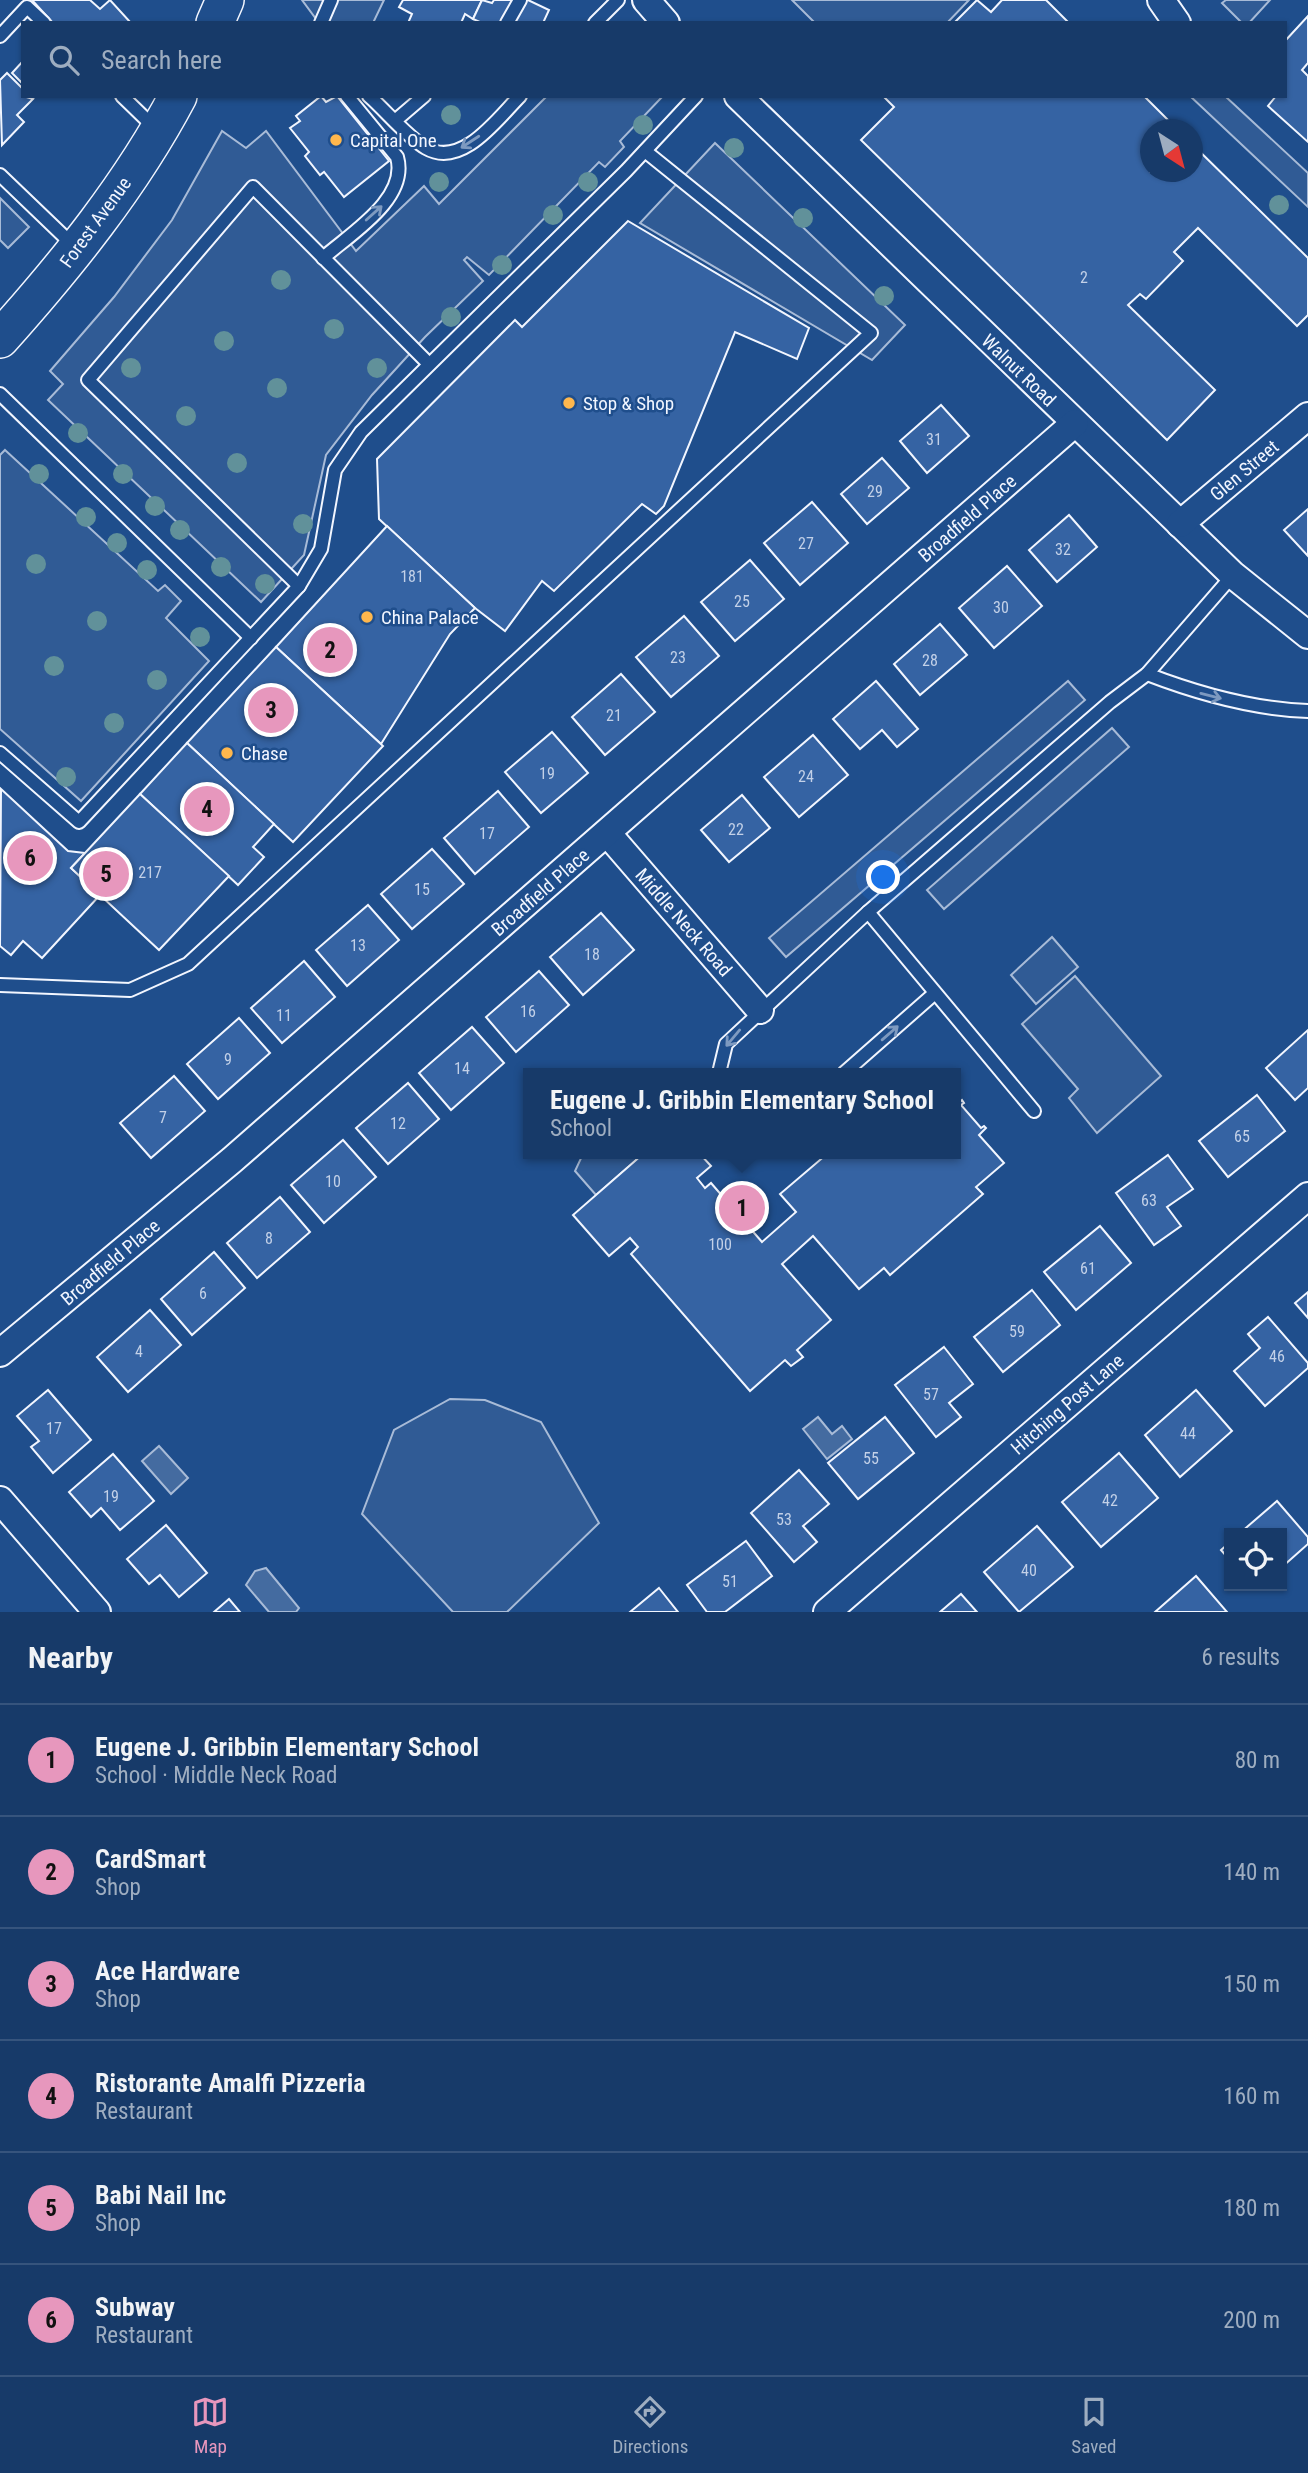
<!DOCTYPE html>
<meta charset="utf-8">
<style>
:root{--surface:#173a69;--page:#20416f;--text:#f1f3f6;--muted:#9eadc0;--line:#36547d;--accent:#e797bd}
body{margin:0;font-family:"Roboto Condensed",sans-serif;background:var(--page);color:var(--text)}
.controls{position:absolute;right:21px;bottom:21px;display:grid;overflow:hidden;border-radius:0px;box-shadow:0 2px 5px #0004}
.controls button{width:63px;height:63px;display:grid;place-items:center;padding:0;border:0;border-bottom:2px solid var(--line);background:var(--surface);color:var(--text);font:35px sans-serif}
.compass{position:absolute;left:1140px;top:119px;width:63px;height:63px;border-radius:50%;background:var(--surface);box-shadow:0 2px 5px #0004;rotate:144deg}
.you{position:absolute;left:884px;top:878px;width:24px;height:24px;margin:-18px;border:5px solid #fff;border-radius:50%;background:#1a73e8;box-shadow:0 0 0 10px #1a73e833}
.badge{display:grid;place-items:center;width:46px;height:46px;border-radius:50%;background:var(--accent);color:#111;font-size:23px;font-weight:700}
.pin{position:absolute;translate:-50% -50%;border:4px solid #fff;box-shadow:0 2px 7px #0006}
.popup{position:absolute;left:523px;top:1068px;width:438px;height:91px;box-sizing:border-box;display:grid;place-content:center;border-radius:0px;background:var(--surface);filter:drop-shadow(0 2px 5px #0005);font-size:23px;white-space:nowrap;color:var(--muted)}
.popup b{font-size:26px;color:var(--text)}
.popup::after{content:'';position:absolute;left:50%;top:100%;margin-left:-14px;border:14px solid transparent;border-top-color:var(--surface)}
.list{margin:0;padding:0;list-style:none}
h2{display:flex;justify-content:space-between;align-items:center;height:91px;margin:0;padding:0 28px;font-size:30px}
h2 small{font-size:23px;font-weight:400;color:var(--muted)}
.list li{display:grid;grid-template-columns:46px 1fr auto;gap:21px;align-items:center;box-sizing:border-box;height:112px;padding:0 28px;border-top:2px solid var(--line)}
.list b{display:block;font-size:26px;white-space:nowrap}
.list p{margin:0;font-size:23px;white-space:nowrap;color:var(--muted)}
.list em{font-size:23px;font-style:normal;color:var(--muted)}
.icon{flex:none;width:38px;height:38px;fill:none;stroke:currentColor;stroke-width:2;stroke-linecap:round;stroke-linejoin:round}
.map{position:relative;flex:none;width:1308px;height:1612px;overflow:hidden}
.search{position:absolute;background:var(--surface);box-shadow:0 2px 5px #0004;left:21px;right:21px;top:21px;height:77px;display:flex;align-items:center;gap:18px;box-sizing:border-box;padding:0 24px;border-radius:0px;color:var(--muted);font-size:26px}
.sheet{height:763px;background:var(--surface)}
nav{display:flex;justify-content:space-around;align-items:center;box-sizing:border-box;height:98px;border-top:2px solid var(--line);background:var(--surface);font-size:19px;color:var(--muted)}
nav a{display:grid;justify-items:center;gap:4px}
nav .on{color:var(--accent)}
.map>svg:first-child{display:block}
</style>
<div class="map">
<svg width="1308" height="1612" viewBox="0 0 1308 1612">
<rect width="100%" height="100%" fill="#1f4e8c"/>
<g fill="#305b95" stroke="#a8bbd7" stroke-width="2">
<path d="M 302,0 L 384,0 L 373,23 L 319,23 Z"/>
<path d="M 792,0 L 969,0 L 947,23 L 815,23 Z"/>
<path d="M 1226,0 L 1270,0 L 1249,23 L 1242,23 L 1222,3 Z"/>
<path d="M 547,96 L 663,96 L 620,141 L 624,147 L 605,167 L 599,162 L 489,275 L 467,257 L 464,260 L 483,281 L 425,337 L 372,395 L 326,455 L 304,555 L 261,602 L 48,400 L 63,384 L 50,371 L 114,297 L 172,220 L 222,131 L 246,148 L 266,131 L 356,251 L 424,186 L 439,204 Z"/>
<path d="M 1190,96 L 1225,96 L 1308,173 L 1308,207 Z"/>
<path d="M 715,143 L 905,325 L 872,360 L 640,223 Z"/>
<path d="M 0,198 L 29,227 L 8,248 L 0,240 Z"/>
<path d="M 5,450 L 158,591 L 165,585 L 181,601 L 166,618 L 209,661 L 81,801 L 0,729 L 0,455 Z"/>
<path d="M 1068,681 L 1085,700 L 786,957 L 769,938 Z"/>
<path d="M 1112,728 L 1129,747 L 944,909 L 927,890 Z"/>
<path d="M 1052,937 L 1078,967 L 1036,1004 L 1011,975 Z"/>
<path d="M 1075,976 L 1161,1076 L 1097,1133 L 1069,1098 L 1078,1089 L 1022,1024 Z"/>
<path d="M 583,1154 L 643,1154 L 596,1195 L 575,1171 Z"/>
<path d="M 450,1399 L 485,1400 L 541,1422 L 599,1523 L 507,1612 L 453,1612 L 362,1514 L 394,1430 Z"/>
</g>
<g fill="#446ba0" stroke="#a8bbd7" stroke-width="2">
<path d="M 818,1417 L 832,1434 L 842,1426 L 852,1439 L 827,1459 L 803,1429 Z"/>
<path d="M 159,1446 L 188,1478 L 171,1494 L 142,1461 Z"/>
<path d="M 266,1568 L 299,1608 L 296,1612 L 269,1612 L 246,1585 L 255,1571 Z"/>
</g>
<g fill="#3563a3" stroke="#f2f6ff" stroke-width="2">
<path d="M 32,0 L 90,0 L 100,9 L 110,0 L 131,23 L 53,23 Z"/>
<path d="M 403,0 L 482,0 L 473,19 L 465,14 L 461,23 L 408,23 L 412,14 L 399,7 Z"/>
<path d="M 482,0 L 492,3 L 494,0 L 528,0 L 549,10 L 543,23 L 482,23 L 473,19 Z"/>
<path d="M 977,0 L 991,12 L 1002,0 L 1046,0 L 1069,23 L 954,23 Z"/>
<path d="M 1308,16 L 1308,63 L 1302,70 L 1308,76 L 1308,142 L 1268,106 L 1276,96 L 1285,96 L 1285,41 Z"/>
<path d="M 23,61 L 23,84 L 12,73 Z"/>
<path d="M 7,73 L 23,89 L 23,96 L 33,99 L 17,115 L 24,122 L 2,145 L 0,80 Z"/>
<path d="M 321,96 L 326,102 L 337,96 L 389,161 L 344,197 L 324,172 L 320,175 L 305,156 L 309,152 L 290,128 L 300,121 L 296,116 Z"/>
<path d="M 883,96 L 1144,96 L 1178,130 L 1150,130 L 1150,172 L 1192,172 L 1192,144 L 1308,258 L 1308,315 L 1297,326 L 1198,228 L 1174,252 L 1183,261 L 1146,299 L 1140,294 L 1128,305 L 1215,390 L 1167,440 L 861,140 L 894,107 Z"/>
<path d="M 628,221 L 809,328 L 797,359 L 735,332 L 664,506 L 656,514 L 642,504 L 554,591 L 542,581 L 505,631 L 475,608 L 379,519 L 377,459 L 515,320 L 522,327 Z"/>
<path d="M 941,405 L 969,436 L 927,473 L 900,441 Z"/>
<path d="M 882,458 L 909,488 L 867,524 L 841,494 Z"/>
<path d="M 812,502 L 848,543 L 800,585 L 764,543 Z"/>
<path d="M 1308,509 L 1308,556 L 1284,530 Z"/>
<path d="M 1069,515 L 1097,547 L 1057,582 L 1029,550 Z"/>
<path d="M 387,526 L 475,608 L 450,634 L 381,744 L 276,647 Z"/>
<path d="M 750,560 L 784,599 L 735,641 L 701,602 Z"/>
<path d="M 1007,566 L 1042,606 L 994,648 L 959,608 Z"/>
<path d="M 684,616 L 719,656 L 671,697 L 636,657 Z"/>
<path d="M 940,624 L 967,655 L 920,695 L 894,664 Z"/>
<path d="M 276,647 L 383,746 L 293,842 L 187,743 Z"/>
<path d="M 621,674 L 655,712 L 605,755 L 572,717 Z"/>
<path d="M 876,681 L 918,729 L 897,747 L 882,730 L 860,749 L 833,719 Z"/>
<path d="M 552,732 L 588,773 L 541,813 L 505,772 Z"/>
<path d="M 813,735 L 848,775 L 799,817 L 764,777 Z"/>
<path d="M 187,743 L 274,824 L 253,847 L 264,857 L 238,885 L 140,794 Z"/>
<path d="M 1,789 L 68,851 L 85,853 L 71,868 L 100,895 L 42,958 L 23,941 L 11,955 L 0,946 Z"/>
<path d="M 498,791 L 529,827 L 475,874 L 444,838 Z"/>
<path d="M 140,794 L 229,876 L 159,950 L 71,868 Z"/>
<path d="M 742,795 L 770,828 L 729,862 L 701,830 Z"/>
<path d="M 432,849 L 464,884 L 412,929 L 381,894 Z"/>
<path d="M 368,905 L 399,940 L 347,986 L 316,950 Z"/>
<path d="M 601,913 L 634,950 L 583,995 L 550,957 Z"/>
<path d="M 304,961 L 335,997 L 282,1043 L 251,1008 Z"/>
<path d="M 539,971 L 569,1005 L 516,1052 L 486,1017 Z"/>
<path d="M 239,1018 L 270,1053 L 218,1099 L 187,1064 Z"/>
<path d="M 472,1027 L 504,1063 L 451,1110 L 419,1073 Z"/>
<path d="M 1308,1030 L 1308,1088 L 1295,1100 L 1266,1068 Z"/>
<path d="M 174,1076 L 205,1111 L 151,1158 L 120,1123 Z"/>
<path d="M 408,1083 L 439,1119 L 388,1164 L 356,1128 Z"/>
<path d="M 1257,1095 L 1285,1131 L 1228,1177 L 1199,1141 Z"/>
<path d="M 962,1100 L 964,1103 L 961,1105 L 981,1128 L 984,1126 L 986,1128 L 979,1135 L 1004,1163 L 976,1187 L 983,1194 L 890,1275 L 884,1268 L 859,1289 L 813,1236 L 782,1264 L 831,1320 L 797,1350 L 803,1357 L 791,1366 L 785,1360 L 750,1391 L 631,1254 L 638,1247 L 630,1238 L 609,1256 L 573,1215 L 643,1154 L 700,1154 L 711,1166 L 697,1178 L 705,1188 L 711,1183 L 762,1242 L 796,1212 L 780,1194 L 827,1154 L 956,1154 L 956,1106 Z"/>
<path d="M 343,1140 L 376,1177 L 324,1223 L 291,1185 Z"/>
<path d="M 1168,1155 L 1193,1189 L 1167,1207 L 1181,1226 L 1154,1245 L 1116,1193 Z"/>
<path d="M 280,1197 L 310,1232 L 257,1278 L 227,1243 Z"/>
<path d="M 1100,1226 L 1131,1263 L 1076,1310 L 1044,1272 Z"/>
<path d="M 214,1252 L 245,1288 L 192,1335 L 161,1299 Z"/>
<path d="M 1032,1290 L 1060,1325 L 1003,1372 L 974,1337 Z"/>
<path d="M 1308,1292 L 1308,1318 L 1295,1303 Z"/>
<path d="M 150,1310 L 181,1345 L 128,1392 L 97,1357 Z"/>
<path d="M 1268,1317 L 1308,1363 L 1308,1368 L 1265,1406 L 1234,1371 L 1260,1348 L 1248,1334 Z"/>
<path d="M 944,1347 L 973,1384 L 949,1403 L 961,1417 L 936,1437 L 895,1385 Z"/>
<path d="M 48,1390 L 91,1440 L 53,1473 L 31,1447 L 39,1441 L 17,1416 Z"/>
<path d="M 1196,1390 L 1232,1431 L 1180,1477 L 1145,1435 Z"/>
<path d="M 885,1417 L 914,1453 L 858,1499 L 828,1463 Z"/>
<path d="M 1119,1453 L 1158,1498 L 1101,1547 L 1062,1502 Z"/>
<path d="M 113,1454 L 154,1501 L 120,1530 L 101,1508 L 91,1517 L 69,1492 Z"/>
<path d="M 799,1470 L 829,1504 L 803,1526 L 817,1542 L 794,1562 L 751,1513 Z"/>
<path d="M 1277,1501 L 1308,1537 L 1308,1544 L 1282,1567 L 1282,1533 L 1240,1533 Z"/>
<path d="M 166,1525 L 207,1573 L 179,1597 L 160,1575 L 149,1584 L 127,1559 Z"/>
<path d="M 1037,1526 L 1073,1567 L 1019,1612 L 984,1572 Z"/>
<path d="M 746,1541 L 772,1576 L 725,1612 L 707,1612 L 687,1585 Z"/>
<path d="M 1229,1543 L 1229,1559 L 1221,1550 Z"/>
<path d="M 1196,1576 L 1227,1612 L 1155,1612 Z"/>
<path d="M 659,1588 L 678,1612 L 630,1612 Z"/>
<path d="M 961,1594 L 977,1612 L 940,1612 Z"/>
<path d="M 229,1599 L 240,1612 L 214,1612 Z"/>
</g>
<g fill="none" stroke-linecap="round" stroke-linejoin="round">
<defs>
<g id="lane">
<path d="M 321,23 L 331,0"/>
<path d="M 507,23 L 520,0"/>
<path d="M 595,23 L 618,0"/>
<path d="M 0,36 L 27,7 L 44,23"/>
<path d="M 122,96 L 157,130"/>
<path d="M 369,96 C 387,112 406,136 426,148 C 462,169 498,118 520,96"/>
<path d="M 396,120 L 424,96"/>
<path d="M 0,175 L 75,247"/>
<path d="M 323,258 C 350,234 409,199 397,157 L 347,96"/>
<path d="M 0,394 L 251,638"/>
<path d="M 299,586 L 88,380 L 253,187 L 429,364"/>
<path d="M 1147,674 C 1199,694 1252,709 1308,711"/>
<path d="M 0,753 L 79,822 L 299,586 L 321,549 L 335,470 L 361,432 L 626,171 L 696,96"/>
<path d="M 868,912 L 1110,702 L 1147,674 L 1233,575"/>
<path d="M 0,985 L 130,990 L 188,964 L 871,333 L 645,151"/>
<path d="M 719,1073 L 726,1044 L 868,912 L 1034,1111"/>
<path d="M 844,1073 L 935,993"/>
</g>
<g id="street">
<path d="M 646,0 L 666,23"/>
<path d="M 1161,0 L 1177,23"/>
<path d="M 738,96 L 1233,575 L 1308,635"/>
<path d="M 1180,524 L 1308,416"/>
<path d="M 608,834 L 760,1010"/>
<path d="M 0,1353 L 232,1160 L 1075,423"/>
<path d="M 0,1500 L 97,1612"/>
<path d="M 827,1612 L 1308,1196"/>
</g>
<g id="secondary">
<path d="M 215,23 L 225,0"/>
<path d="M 0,339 C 67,264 131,185 178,96"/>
</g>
</defs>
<use href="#lane" stroke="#f2f6ff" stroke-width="16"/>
<use href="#street" stroke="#f2f6ff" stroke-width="30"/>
<use href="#secondary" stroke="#f2f6ff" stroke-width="40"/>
<use href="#lane" stroke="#1f4e8c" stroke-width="12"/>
<use href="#street" stroke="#1f4e8c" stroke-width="26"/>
<use href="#secondary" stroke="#1f4e8c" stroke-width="37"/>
</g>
<g fill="#61919a">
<circle cx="451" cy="115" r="10"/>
<circle cx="643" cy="125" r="10"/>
<circle cx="734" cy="148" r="10"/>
<circle cx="439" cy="182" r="10"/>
<circle cx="588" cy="182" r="10"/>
<circle cx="1279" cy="205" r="10"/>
<circle cx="553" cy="215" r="10"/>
<circle cx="803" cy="218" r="10"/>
<circle cx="502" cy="265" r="10"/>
<circle cx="281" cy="280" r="10"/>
<circle cx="884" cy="296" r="10"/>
<circle cx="451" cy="317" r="10"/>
<circle cx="334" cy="329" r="10"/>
<circle cx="224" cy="341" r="10"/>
<circle cx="131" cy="368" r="10"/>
<circle cx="377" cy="368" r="10"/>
<circle cx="277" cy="388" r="10"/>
<circle cx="186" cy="416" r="10"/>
<circle cx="78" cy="433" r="10"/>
<circle cx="237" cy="463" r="10"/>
<circle cx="39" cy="474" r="10"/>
<circle cx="123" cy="474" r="10"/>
<circle cx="155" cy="506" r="10"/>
<circle cx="86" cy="517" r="10"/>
<circle cx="303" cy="524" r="10"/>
<circle cx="180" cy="530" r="10"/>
<circle cx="117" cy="543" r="10"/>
<circle cx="36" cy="564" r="10"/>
<circle cx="221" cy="567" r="10"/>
<circle cx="147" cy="570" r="10"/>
<circle cx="265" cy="584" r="10"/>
<circle cx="97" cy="621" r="10"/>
<circle cx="200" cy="637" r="10"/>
<circle cx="54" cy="666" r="10"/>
<circle cx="157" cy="680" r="10"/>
<circle cx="114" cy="723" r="10"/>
<circle cx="66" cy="777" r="10"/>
</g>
<defs><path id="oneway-shaft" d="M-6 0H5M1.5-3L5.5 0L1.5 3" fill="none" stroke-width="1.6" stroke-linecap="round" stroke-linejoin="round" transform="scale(1.75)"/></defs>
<g stroke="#7e9ac0">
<use href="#oneway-shaft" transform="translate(470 142) rotate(147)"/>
<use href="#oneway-shaft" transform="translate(374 213) rotate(-42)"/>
<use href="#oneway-shaft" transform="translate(1211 696) rotate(14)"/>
<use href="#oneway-shaft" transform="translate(890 1033) rotate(-41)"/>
<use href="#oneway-shaft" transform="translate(733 1038) rotate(130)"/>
</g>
<g fill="#ffb74d" stroke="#1f4e8c" stroke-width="2.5">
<circle cx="336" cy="140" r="7"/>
<circle cx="569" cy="403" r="7"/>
<circle cx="367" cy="617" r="7"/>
<circle cx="227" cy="753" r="7"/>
</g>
<g text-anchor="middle" stroke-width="5" stroke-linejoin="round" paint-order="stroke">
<g font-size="16" fill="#c3d1e8">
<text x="1084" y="283">2</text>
<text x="934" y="445">31</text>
<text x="875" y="497">29</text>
<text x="806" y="549">27</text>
<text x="1063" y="555">32</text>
<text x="412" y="582">181</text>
<text x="742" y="607">25</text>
<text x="1001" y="613">30</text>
<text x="678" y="663">23</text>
<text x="930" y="666">28</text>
<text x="614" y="721">21</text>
<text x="547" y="779">19</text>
<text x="806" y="782">24</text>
<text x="736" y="835">22</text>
<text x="487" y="839">17</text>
<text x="150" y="878">217</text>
<text x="422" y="895">15</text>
<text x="358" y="951">13</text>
<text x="592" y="960">18</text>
<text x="528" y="1017">16</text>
<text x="284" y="1021">11</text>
<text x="228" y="1065">9</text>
<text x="462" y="1074">14</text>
<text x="163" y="1123">7</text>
<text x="398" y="1129">12</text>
<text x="1242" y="1142">65</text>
<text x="333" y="1187">10</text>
<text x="1149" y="1206">63</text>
<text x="269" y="1244">8</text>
<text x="720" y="1250">100</text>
<text x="1088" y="1274">61</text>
<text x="203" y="1299">6</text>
<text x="1017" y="1337">59</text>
<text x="139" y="1357">4</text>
<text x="1277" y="1362">46</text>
<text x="931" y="1400">57</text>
<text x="54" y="1434">17</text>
<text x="1188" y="1439">44</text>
<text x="871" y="1464">55</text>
<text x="111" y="1502">19</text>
<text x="1110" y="1506">42</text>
<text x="784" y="1525">53</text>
<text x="1029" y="1576">40</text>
<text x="730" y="1587">51</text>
</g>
<g font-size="19" fill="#f2f6ff" stroke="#1f4e8c" text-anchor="start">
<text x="350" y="147">Capital One</text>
<text x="583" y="410">Stop &amp; Shop</text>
<text x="381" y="624">China Palace</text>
<text x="241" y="760">Chase</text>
</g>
<g font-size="19" fill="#f2f6ff" stroke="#1f4e8c">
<text transform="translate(95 222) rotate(-54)" y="7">Forest Avenue</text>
<text transform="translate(1019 370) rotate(44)" y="7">Walnut Road</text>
<text transform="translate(1244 470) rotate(-40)" y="7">Glen Street</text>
<text transform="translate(967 518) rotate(-41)" y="7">Broadfield Place</text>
<text transform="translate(540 892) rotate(-41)" y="7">Broadfield Place</text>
<text transform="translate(684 922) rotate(49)" y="7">Middle Neck Road</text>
<text transform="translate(110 1262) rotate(-40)" y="7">Broadfield Place</text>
<text transform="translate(1067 1404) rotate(-41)" y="7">Hitching Post Lane</text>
</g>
</g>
</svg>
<div class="controls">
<button><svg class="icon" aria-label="locate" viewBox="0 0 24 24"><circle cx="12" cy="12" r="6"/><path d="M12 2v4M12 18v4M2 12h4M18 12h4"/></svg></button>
</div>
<svg class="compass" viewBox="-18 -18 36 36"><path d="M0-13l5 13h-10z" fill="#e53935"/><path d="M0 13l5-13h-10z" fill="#9eadc0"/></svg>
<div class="you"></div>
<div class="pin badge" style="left:742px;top:1208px">1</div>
<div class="popup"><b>Eugene J. Gribbin Elementary School</b>School</div>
<div class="pin badge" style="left:330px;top:650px">2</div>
<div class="pin badge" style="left:271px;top:710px">3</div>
<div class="pin badge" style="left:207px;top:809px">4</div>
<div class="pin badge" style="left:106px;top:874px">5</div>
<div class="pin badge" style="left:30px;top:858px">6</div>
<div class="search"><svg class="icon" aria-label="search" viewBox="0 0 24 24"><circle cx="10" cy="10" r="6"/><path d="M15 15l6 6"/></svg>Search here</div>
</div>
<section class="sheet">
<h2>Nearby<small>6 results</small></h2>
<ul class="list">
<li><span class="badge">1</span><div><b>Eugene J. Gribbin Elementary School</b><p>School · Middle Neck Road</p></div><em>80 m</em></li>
<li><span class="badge">2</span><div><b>CardSmart</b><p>Shop</p></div><em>140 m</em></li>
<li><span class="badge">3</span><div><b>Ace Hardware</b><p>Shop</p></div><em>150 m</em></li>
<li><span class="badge">4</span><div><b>Ristorante Amalfi Pizzeria</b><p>Restaurant</p></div><em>160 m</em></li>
<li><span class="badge">5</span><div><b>Babi Nail Inc</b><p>Shop</p></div><em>180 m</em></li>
<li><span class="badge">6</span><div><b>Subway</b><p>Restaurant</p></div><em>200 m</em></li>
</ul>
</section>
<nav>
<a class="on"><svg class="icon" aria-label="map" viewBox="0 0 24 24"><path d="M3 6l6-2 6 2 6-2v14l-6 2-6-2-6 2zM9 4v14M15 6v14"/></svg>Map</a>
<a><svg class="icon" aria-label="directions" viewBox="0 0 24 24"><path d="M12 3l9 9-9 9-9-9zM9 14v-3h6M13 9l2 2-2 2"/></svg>Directions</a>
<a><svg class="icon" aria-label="saved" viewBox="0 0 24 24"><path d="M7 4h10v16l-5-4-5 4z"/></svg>Saved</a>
</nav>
